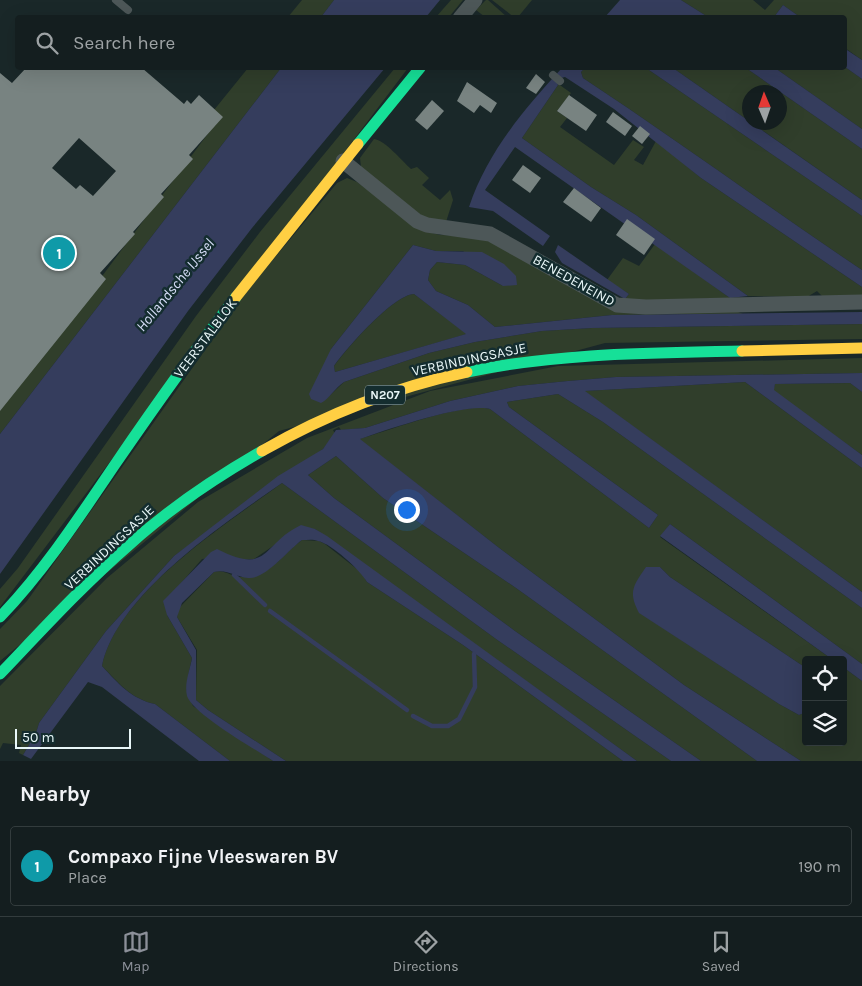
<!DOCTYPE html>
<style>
:root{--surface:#141e1f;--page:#212b2c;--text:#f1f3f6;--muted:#9da2a4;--line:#333c3d;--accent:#8c9099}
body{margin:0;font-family:Karla,sans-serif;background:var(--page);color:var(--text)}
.controls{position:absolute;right:15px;bottom:15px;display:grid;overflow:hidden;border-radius:5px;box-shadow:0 5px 20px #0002}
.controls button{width:45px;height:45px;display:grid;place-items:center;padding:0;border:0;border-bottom:1px solid var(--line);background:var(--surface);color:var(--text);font:25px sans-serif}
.compass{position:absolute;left:742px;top:85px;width:45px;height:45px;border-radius:50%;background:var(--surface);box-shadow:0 5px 20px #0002;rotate:358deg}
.scale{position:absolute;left:15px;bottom:12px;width:116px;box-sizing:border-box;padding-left:5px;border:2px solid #e9f7f8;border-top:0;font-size:14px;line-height:18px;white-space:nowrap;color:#e9f7f8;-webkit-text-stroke:4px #142d2f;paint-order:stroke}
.you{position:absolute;left:406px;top:509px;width:18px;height:18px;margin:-12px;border:4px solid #fff;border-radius:50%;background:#1a73e8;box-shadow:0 0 0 8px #1a73e833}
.badge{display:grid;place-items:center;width:32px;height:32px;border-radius:50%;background:var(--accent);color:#fff;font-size:16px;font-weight:700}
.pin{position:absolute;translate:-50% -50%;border:2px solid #fff;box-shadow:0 1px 5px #0006}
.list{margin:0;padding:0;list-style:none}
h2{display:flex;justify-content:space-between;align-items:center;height:65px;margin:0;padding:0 20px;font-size:21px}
h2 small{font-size:16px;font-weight:400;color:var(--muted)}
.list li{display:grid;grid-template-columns:32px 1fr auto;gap:15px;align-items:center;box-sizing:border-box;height:80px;margin:0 10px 10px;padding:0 10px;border:1px solid var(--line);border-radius:5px}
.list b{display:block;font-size:19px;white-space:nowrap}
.list p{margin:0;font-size:16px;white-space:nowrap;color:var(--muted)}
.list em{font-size:16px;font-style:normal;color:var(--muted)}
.icon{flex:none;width:28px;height:28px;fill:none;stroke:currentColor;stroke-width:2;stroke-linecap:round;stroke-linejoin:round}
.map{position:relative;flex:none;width:862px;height:761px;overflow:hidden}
.search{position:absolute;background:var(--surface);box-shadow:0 5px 20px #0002;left:15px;right:15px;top:15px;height:55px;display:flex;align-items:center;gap:12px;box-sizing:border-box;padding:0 18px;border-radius:5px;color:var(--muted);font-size:19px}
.sheet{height:155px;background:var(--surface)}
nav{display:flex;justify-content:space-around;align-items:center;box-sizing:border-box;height:70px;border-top:1px solid var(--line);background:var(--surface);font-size:14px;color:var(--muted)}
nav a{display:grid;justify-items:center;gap:2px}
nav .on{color:var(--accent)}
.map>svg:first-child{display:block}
</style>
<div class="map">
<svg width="862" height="761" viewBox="0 0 862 761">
<rect width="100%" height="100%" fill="#1a2829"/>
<g fill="#303e2b">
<path d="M 302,0 L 334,0 L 321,17 L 288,17 Z"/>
<path d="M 451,0 L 463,0 L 449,17 L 436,17 Z"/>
<path d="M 486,0 L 488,0 L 507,17 L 485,17 L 476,10 Z"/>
<path d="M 492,0 L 532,0 L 518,17 L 515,18 Z"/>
<path d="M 681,0 L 753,0 L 765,10 L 774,0 L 862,0 L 862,60 L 845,48 L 844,18 L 800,17 L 783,5 L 774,17 L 708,17 Z"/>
<path d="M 845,67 L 862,79 L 862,129 L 775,68 Z"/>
<path d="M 248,68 L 281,68 L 0,434 L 0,404 L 74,314 L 218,120 L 214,110 Z"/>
<path d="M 395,68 L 408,68 L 0,607 L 0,589 L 18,568 L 196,316 L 260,232 Z"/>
<path d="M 585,68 L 646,68 L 862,216 L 862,270 C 768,207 677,140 583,78 L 581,72 Z"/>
<path d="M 673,68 L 746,68 L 862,149 L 862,200 L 752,123 L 780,122 L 780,92 L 750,92 L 749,121 Z"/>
<path d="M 557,83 L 571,93 L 557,111 L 567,118 L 560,127 L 614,165 L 633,140 L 644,147 L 634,160 L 643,165 L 656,141 L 701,178 L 862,287 L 862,296 L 823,297 L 817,291 L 807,297 L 748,296 L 636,215 L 591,187 L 522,138 L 558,85 Z"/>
<path d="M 374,139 C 385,140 402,161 411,169 L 417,167 L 429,178 L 422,185 L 440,200 L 450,190 L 453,200 L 446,222 L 442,223 L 418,215 L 361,167 L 360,158 Z"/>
<path d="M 347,178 L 357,182 L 424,231 L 440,235 L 475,236 L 498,243 L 615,308 L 733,310 L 743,314 L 612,315 L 495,327 L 468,305 L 436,291 L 428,280 L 430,270 L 437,262 L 465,265 L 503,286 L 463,251 L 436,251 L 413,245 L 331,349 L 326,399 L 344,382 L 429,353 L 475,342 L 542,331 L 592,328 L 862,324 L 862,339 L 605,343 L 279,431 L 0,661 L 0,629 L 27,601 L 247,291 L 337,183 Z"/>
<path d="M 655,244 L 730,298 L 645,301 L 625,299 L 629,294 L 607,280 L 623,258 L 639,266 Z"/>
<path d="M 414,294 L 467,334 L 335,372 L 334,366 C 347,348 393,295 414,294 Z"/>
<path d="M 862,358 L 862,373 L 616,377 L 568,381 L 518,386 L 450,401 L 365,428 L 341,430 L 339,427 L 333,430 L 335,434 L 323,449 L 174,556 L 106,631 L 39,723 L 36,733 L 23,755 L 19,753 L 21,745 L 3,743 L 0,749 L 0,686 L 107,578 L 198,502 L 307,438 L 430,391 L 558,366 Z"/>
<path d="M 745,382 L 862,468 L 862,592 L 584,391 Z"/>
<path d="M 850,383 L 862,392 L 862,455 L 773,391 L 775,384 Z"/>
<path d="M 558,394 L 603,422 L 862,608 L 862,664 L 670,524 L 660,537 L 833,660 L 806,660 L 806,668 L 670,577 L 660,567 L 640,613 L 779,704 L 799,715 L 806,712 L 806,742 L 843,742 L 843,667 L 862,681 L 862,761 L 801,761 L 684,685 L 498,547 L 359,439 C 388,431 465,401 490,409 L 649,528 L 658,515 L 509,407 L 507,402 Z"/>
<path d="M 336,456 L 383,498 L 516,588 L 757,761 L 701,761 L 515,631 L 334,498 L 308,475 Z"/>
<path d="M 282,483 L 496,639 L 671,761 L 637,761 L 315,529 L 276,544 L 254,559 L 242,560 L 231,556 L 202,559 L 169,597 L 167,615 L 192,658 C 188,676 184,689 193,706 L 273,761 L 230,761 L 155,704 C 131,699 119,683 102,666 C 117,593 225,525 282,483 Z"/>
<path d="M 302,540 L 319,541 L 325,544 L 362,573 L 367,582 L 463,645 L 623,761 L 286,761 L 208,710 L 196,700 L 197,650 L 177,617 L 178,609 L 214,572 C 225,569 231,577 240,577 C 269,579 281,555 302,540 Z"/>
</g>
<g fill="#353d5d" fill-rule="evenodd">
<path d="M 334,0 L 440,0 L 426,17 L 321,17 Z"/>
<path d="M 620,0 L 681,0 L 708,17 L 605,17 Z"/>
<path d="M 783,5 L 800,17 L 774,17 Z"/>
<path d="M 844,48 L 862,60 L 862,79 L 845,67 Z"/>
<path d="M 281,68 L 385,68 L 252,228 L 188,311 L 0,574 L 0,434 Z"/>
<path d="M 562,68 L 585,68 L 581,72 L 583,78 C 677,140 768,207 862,270 L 862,287 L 701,178 L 614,109 L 565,77 L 561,78 L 557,83 L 558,85 L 522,138 L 591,187 L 636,215 L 748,296 L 730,298 L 515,147 L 485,190 L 550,236 L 543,246 L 493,211 L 469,207 C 487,153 524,109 562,68 Z"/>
<path d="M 646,68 L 673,68 L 862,200 L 862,216 Z"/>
<path d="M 746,68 L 775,68 L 862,129 L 862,149 Z"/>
<path d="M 413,245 L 436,251 L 482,252 L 504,264 L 516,276 L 517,285 L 503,286 L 465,265 L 437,262 L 430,270 L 428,280 L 436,291 L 468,305 L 495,327 L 612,315 L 862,312 L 862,324 L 592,328 L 542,331 L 475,342 L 429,353 L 344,382 C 335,388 329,399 321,403 L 311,399 L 309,394 L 331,349 ZM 414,294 L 466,334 L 335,372 L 334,366 C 347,348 393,295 414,294 Z"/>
<path d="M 558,245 L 629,294 L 625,299 L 562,263 L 555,252 Z"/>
<path d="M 862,373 L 862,392 L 850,383 L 775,384 L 774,390 L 862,455 L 862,468 L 745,382 L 585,391 L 862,592 L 862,608 L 603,422 L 558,394 L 507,402 L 509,407 L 658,515 L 649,528 L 490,409 C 467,402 385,430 360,439 L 498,547 L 684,685 L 801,761 L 757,761 L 516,588 L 383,498 L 336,456 L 308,475 L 334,498 L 515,631 L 701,761 L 671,761 L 496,639 L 282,483 C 225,523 117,594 102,666 C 118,683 131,699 155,704 L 230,761 L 199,761 L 102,687 L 88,682 L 31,759 L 23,755 L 36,733 L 39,723 L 106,631 L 174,556 L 278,476 L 323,449 L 336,430 L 365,428 L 450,401 L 518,386 L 568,381 L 616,377 Z"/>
<path d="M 670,524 L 862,664 L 862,681 L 843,667 L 843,660 L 833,660 L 660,536 Z"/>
<path d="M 301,525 L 315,529 L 327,536 L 637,761 L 623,761 L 463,645 L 367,582 C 360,570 332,544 318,541 C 313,539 308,540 302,540 C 288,550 265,580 248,578 C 236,577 227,569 214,572 L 182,603 L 177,617 L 196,650 L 196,700 L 208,710 L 286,761 L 273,761 C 255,749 193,714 187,696 C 184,683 190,670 192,658 L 167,615 L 163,601 L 211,552 L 217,549 C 270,576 261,544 301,525 Z"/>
<path d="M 646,567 L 660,567 L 670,577 L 806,668 L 804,713 L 799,715 L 779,704 L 639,613 C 628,592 633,586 646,567 Z"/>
</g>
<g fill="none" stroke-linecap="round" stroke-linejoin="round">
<g stroke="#353d5d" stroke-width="4.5">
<path d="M 234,575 L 265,605"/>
<path d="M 270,611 L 407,710"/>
<path d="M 413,716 L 432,726 L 448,726 L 459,719 L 475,687 L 474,654"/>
</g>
</g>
<g fill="#788381" fill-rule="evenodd">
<path d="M 26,68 L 142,68 L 184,104 L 187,100 L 191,104 L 199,95 L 223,117 L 189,155 L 193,159 L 161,194 L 164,197 L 133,232 L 135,234 L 100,273 L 106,279 L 0,411 L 0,73 L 12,83 ZM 79,138 L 116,171 L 93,196 L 80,185 L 76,189 L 52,168 Z"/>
<path d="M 536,74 L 545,82 L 536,94 L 526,88 Z"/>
<path d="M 467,82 L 497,103 L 491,113 L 480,105 L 474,113 L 457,101 Z"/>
<path d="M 569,95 L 597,115 L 586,131 L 557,111 Z"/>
<path d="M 432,100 L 444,111 L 427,130 L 415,120 Z"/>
<path d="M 613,112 L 632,126 L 625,136 L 606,122 Z"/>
<path d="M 640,126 L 650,134 L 642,144 L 632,136 Z"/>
<path d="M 523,165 L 541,178 L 530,193 L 512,180 Z"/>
<path d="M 574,188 L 601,208 L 591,222 L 563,202 Z"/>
<path d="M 627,219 L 655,239 L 644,255 L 616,235 Z"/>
</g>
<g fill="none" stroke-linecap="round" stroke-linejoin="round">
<g stroke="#4d5758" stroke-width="8">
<path d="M 116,0 L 128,10"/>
<path d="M 553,75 L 560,81"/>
</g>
<g stroke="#4d5758" stroke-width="15">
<path d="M 460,18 L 475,0"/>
<path d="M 343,161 L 417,221 L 427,225 L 490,234 L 617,305 L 646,307 L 862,302"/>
</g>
<g stroke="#16e098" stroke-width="11">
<path d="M 358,144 L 420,68"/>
<path d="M 467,372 C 558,353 649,353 742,351"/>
<path d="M 0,617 C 45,570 80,516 116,463 C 155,406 194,351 236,297"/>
<path d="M 0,674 C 42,630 83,585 129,545 C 170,508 215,478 262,451"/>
</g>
<g stroke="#ffcf43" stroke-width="11">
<path d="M 236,297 L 358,144"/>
<path d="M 742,351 L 862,348"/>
<path d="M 262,451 C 325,415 396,387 467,372"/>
</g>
</g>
<g text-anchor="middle" stroke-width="5" stroke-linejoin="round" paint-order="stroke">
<rect fill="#142d2f" stroke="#a9babc" stroke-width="1" x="365" y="385.5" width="40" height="19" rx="4"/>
<g font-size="12" font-weight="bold" fill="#e9f7f8">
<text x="385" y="399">N207</text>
</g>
<g font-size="14" fill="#e9f7f8" stroke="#142d2f">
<text transform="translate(574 280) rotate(29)" y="5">BENEDENEIND</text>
<text transform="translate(205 338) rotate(-53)" y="5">VEERSTALBLOK</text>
<text transform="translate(469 359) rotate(-12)" y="5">VERBINDINGSASJE</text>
<text transform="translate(109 547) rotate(-43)" y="5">VERBINDINGSASJE</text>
</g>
<g font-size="15" font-style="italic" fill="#d5dcf6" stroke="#142d2f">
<text transform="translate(175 285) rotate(-51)" y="5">Hollandsche IJssel</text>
</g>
</g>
</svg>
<div class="controls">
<button><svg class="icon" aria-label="locate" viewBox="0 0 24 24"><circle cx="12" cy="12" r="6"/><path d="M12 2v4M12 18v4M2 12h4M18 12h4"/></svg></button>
<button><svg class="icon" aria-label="layers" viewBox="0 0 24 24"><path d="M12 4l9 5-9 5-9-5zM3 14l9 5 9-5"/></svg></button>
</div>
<svg class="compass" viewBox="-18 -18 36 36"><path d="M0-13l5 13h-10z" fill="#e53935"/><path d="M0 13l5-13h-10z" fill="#9da2a4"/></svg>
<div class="scale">50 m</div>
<div class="you"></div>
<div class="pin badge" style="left:59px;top:253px;background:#0f9aa8">1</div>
<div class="search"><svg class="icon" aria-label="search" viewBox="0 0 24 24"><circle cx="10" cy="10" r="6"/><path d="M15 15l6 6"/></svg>Search here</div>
</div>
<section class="sheet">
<h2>Nearby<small></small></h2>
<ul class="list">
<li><span class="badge" style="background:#0f9aa8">1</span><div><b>Compaxo Fijne Vleeswaren BV</b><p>Place</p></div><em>190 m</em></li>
</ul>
</section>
<nav>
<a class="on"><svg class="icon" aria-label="map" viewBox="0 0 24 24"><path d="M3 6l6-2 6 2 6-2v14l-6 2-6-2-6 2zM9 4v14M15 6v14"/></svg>Map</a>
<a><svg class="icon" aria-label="directions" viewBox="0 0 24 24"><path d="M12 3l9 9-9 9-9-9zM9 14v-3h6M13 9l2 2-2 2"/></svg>Directions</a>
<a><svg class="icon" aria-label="saved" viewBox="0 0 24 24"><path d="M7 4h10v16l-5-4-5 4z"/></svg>Saved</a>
</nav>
